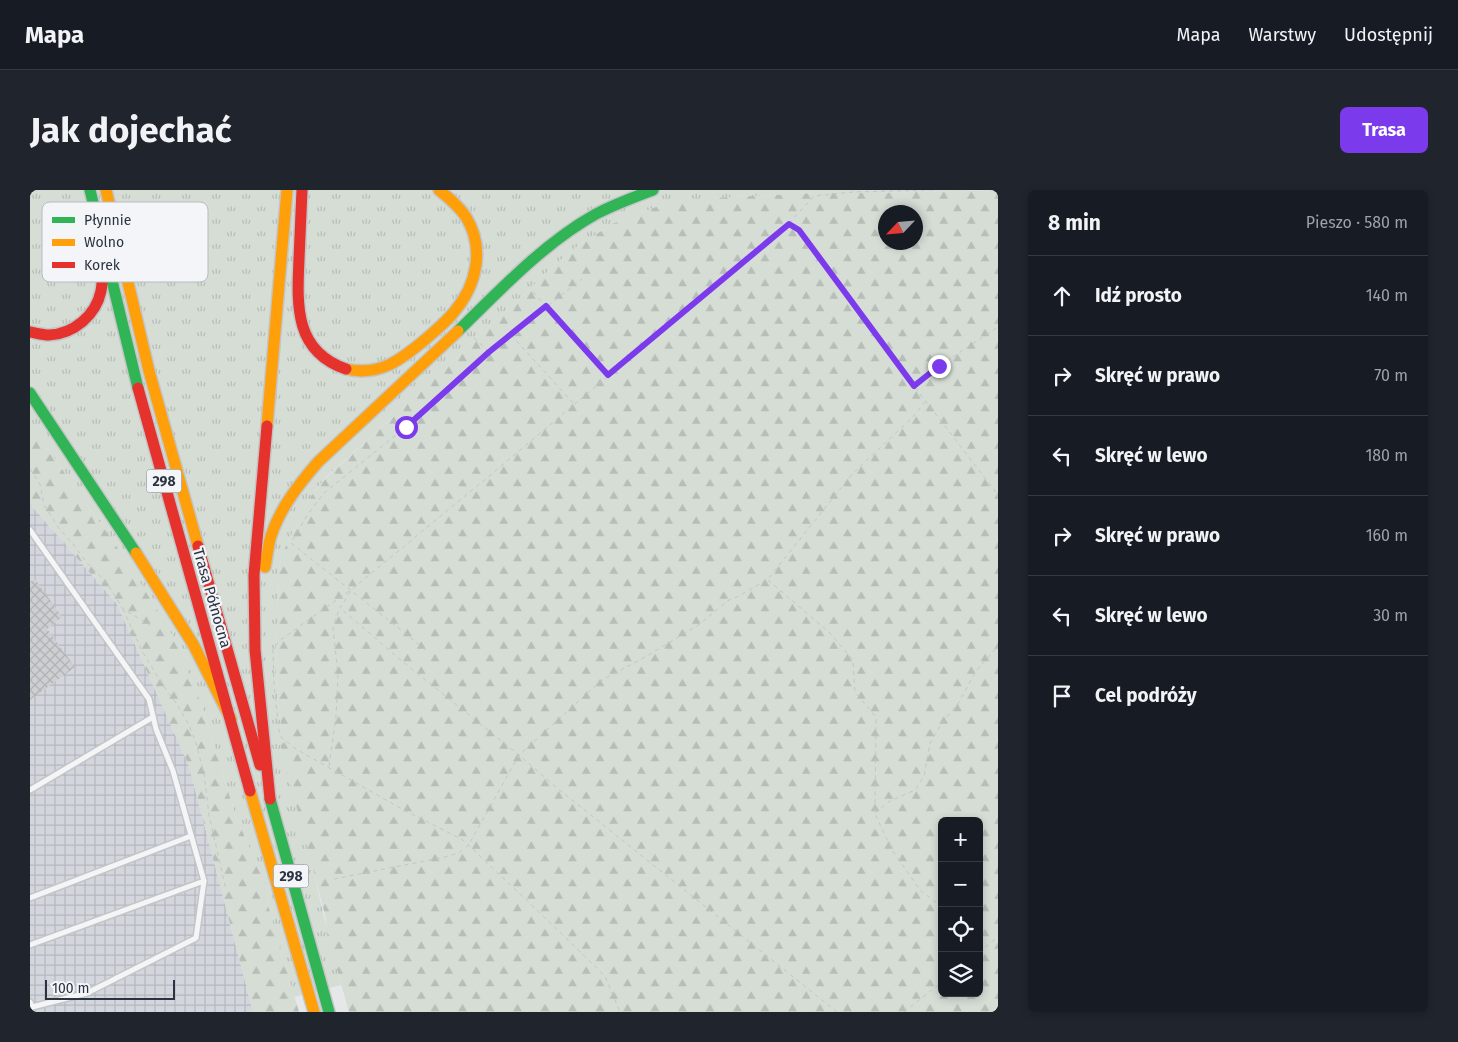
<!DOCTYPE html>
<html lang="pl">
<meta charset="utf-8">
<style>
:root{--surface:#171b24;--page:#20242c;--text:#f1f3f6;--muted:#9ea1a6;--line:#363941;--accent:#7c3aed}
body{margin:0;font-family:"Fira Sans",sans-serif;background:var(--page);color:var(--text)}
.controls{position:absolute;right:15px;bottom:15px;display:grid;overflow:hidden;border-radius:8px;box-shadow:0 2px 8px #0003}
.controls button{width:45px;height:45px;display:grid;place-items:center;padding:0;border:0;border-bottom:1px solid var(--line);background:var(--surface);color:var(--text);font:25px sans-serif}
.compass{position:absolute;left:848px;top:15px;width:45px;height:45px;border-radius:50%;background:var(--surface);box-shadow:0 2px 8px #0003;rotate:244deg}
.scale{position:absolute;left:15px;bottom:12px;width:130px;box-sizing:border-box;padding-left:5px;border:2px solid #2b3342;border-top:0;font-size:14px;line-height:18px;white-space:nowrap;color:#2b3342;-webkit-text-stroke:4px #f3f5f8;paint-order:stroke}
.stop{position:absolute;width:15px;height:15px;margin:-11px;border:4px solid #7c3aed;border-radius:50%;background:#fff}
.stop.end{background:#7c3aed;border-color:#fff;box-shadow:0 1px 5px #0008}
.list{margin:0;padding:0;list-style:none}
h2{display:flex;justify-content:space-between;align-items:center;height:65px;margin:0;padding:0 20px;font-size:21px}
h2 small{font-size:16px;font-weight:400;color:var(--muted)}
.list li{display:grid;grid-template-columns:32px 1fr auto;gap:15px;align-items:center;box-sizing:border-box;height:80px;padding:0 20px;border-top:1px solid var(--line)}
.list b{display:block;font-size:19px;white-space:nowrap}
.list em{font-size:16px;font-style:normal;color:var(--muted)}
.icon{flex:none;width:28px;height:28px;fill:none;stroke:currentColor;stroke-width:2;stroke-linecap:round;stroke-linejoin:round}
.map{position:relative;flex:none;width:968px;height:822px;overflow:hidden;border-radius:8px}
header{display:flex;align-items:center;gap:30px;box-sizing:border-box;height:70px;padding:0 25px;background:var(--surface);border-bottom:1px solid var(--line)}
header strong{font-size:24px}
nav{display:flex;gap:28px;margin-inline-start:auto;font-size:18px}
.intro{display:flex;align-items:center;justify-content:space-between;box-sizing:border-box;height:120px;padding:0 30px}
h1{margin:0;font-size:35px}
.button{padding:12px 22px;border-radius:8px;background:var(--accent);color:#fff;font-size:18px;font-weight:700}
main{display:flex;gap:30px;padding:0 30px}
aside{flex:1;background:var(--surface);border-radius:8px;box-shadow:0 2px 8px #0003}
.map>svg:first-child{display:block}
</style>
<header>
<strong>Mapa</strong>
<nav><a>Mapa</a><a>Warstwy</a><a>Udostępnij</a></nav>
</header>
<div class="intro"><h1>Jak dojechać</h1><a class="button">Trasa</a></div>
<main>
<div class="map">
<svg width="968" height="822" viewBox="0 0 968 822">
<defs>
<pattern id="industrial-grid" width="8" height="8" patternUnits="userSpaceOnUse" patternTransform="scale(1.25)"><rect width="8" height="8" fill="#d3d6dc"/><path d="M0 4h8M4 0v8" fill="none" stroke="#b5b8be"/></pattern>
<pattern id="grass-tufts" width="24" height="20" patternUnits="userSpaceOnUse" patternTransform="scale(1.25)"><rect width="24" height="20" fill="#d5ddd5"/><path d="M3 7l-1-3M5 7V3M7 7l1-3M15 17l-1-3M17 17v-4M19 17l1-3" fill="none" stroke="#b7beb8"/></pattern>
<pattern id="forest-firs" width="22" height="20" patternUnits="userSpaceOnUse" patternTransform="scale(1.25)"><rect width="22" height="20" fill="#d5ddd5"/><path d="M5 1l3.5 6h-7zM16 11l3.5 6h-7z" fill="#b7beb8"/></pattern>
<pattern id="building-cross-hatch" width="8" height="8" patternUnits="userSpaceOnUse" patternTransform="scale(1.25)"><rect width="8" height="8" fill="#cdcfd1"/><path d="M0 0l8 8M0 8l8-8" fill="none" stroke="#b0b2b5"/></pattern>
</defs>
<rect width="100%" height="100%" fill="#e5e7e9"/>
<path fill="url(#industrial-grid)" d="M 0,314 L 87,414 L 159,576 L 223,822 L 0,822 Z"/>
<path fill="url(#grass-tufts)" d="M 0,0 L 968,0 L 846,3 L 787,3 L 657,9 L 626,17 L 582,34 L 545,58 L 526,74 L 374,217 L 296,287 L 281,306 L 258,351 L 253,363 L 248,380 L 246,480 L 248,517 L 254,553 L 251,554 C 258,587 268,618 276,650 C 288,699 298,747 311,795 L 264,807 L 236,708 L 240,706 L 205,624 L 171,513 L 79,345 L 50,306 L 0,232 Z"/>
<g fill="url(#forest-firs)" fill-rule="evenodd">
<path d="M 968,0 L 968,822 L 319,822 L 297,744 L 295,725 L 250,554 L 254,553 L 248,517 L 246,480 L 248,380 L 253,363 L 258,351 L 281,306 L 297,287 L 374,217 L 526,74 L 545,58 L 582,34 L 626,17 L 657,9 L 787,3 L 846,3 ZM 856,22 L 886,22 L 886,52 L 856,52 ZM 912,631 L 949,631 L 949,803 L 912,803 Z"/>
<path d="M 0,232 L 50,306 L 79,345 L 106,386 L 143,446 L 171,513 L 205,624 L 240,706 L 236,708 L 269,822 L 223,822 L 159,576 L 87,414 L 0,314 Z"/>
</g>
<path fill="url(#building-cross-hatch)" d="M 5,389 L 32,427 L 17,439 L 45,477 L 0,510 L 0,392 Z"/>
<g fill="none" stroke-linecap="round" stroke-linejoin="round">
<defs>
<g id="lane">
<path d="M 0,340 L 119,509 L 126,539 L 143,581 L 174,691 L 0,755"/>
<path d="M 0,600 L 123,527"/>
<path d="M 0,708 L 161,646"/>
<path d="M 0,812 L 2,817 L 57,803 L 166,748 L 174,691"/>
</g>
<g id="fast">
<path d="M 60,0 L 108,198"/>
<path d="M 428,141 C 471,99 514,53 566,24 C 585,14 604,7 623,0"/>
<path d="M 0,203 L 106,363"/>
<path d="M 240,609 L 299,822"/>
</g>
<g id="slow">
<path d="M 76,0 L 119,181 L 168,356"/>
<path d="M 316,179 C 350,187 372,169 397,148 C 406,140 417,131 424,122 C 447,95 455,58 436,27 C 429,16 419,8 409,0"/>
<path d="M 237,236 L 257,0"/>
<path d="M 106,363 L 163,454 L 201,529"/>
<path d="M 235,377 C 237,367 238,356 241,346 C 250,318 269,294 288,272 L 428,141"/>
<path d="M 220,601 L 284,822"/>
</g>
<g id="jam">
<path d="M 272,0 C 271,23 270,46 269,69 C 267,115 264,161 316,179"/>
<path d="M 0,142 C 6,143 13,145 19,145 C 44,144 66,125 71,101 C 74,85 72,68 73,51"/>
<path d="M 108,198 L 220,601"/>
<path d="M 237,236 L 224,385 L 225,460 L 240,609"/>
<path d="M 168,356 L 230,575"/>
</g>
</defs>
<use href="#lane" stroke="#c3c5c7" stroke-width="8"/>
<use href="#fast" stroke="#c3c5c7" stroke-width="14"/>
<use href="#slow" stroke="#c3c5c7" stroke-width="14"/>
<use href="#jam" stroke="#c3c5c7" stroke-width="14"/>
<g stroke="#c4c5c9" stroke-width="1" stroke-dasharray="4 4" stroke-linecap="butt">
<path d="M 759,33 L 784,6 L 823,2 L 904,0"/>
<path d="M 503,102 L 578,185"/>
<path d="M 481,145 L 544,214"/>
<path d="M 444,148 L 459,162 L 552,89"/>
<path d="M 884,195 L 909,176 L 968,137"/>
<path d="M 0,279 L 10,294 L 14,315 L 28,337 L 43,354 L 57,373 L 77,393 L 93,419 L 120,435"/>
<path d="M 738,390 L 800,443 L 823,470 L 825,502 L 846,527 L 845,624 L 862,660 L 890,700 L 912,717"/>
<path d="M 319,401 L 249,451 L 243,459 L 244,494 L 249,540 L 251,547 L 266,559 L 372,619 L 433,650 L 509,722 L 575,786 L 590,822"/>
<path d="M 93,419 L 111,459 L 132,494 L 146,513 L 158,533 L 165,550 L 174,583 L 179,625 L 196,700"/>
<path d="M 396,460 L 261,353 L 278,324 L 294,303 L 376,237 L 459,162"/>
<path d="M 299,576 L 306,527 L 308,485 L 303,438 L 309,419"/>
<path d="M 845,623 L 860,611 L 885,600 L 894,586 L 900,553 L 912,533 L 929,512 L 946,481 L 968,456"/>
<path d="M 304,689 L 415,667 L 429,663 L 438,656 L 489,565 L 572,490 L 617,466 L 670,434 L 697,411 L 709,406 L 738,389 L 823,283 L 882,228 L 895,212"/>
<path d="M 949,762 L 968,747"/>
<path d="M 807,822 L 527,598 L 489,565 L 373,472 L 310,418 L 321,400 L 458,287 L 759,34 L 769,40 L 884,196 L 968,305"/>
<path d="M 874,822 L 912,792"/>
</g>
<use href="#lane" stroke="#f4f5f6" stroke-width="5"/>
<use href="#fast" stroke="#30b455" stroke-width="11"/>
<use href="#slow" stroke="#ff9f0a" stroke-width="11"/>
<use href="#jam" stroke="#e5322d" stroke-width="11"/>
</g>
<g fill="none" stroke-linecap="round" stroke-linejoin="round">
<path stroke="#7c3aed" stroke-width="6" d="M 376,237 L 459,162 L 516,116 L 578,185 L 759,34 L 769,40 L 884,196 L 909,176"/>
</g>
<g text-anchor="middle" stroke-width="4.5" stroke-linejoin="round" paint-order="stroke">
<g fill="#f3f5f8" stroke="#676d79" stroke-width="1">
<rect x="116.5" y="279.5" width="35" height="23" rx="4"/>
<rect x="243.5" y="674.5" width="35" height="23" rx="4"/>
</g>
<g font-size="14" font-weight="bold" fill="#2b3342">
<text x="134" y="296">298</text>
<text x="261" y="691">298</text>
</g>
<g font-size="15" fill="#2b3342" stroke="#f3f5f8">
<text transform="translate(182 408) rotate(74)" y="5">Trasa Północna</text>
</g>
</g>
<rect x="12" y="12" width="166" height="80" rx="8" fill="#f3f5f8" stroke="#b7bbc1" stroke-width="1"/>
<rect x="22" y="27" width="23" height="6" fill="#30b455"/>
<rect x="22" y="49" width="23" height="7" fill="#ff9f0a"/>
<rect x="22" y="72" width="23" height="6" fill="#e5322d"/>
<g font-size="14" fill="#2b3342">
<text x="54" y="35">Płynnie</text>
<text x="54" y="57">Wolno</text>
<text x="54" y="80">Korek</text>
</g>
</svg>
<div class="controls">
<button>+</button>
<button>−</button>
<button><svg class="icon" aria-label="locate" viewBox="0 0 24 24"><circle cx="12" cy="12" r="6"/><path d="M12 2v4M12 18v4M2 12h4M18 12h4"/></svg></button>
<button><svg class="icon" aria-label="layers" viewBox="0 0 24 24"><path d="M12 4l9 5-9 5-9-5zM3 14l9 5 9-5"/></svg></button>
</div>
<svg class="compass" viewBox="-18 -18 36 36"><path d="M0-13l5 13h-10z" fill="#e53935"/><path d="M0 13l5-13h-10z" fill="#9ea1a6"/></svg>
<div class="scale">100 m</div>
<div class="stop" style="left:376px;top:237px"></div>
<div class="stop end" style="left:909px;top:176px"></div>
</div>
<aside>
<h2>8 min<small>Pieszo · 580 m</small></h2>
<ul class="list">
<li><svg class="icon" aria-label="ahead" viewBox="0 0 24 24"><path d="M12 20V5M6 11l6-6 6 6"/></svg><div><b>Idź prosto</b></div><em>140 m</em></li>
<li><svg class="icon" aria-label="right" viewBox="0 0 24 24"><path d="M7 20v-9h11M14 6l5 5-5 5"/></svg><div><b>Skręć w prawo</b></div><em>70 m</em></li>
<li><svg class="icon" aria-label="left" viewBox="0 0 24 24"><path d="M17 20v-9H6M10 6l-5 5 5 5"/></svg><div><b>Skręć w lewo</b></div><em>180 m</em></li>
<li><svg class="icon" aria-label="right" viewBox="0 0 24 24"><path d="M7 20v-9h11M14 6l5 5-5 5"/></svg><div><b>Skręć w prawo</b></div><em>160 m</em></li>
<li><svg class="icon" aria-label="left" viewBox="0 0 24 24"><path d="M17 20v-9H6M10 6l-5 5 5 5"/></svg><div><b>Skręć w lewo</b></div><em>30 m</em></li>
<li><svg class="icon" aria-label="arrive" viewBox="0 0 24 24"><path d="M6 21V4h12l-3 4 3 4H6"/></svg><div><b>Cel podróży</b></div></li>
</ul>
</aside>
</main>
